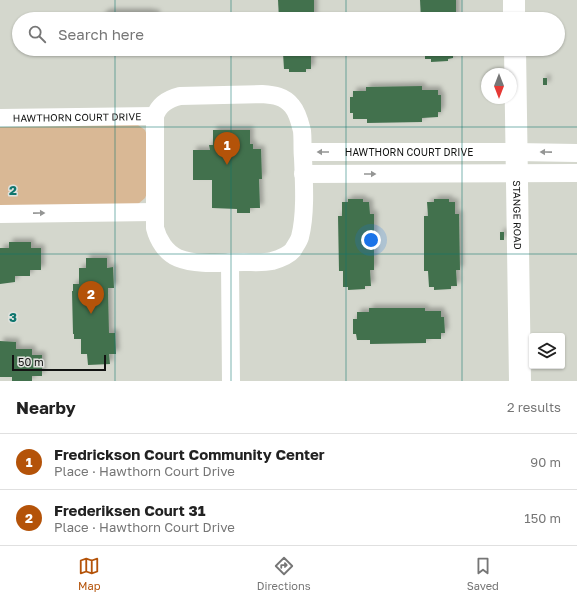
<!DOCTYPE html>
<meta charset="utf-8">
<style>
:root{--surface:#fff;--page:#f2f2f2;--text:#222;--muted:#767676;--line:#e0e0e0;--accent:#b45309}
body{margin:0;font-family:"Golos Text",sans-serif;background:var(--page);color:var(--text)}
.controls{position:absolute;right:12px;bottom:12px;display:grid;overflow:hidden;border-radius:4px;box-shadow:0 1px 3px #0004}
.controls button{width:36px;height:36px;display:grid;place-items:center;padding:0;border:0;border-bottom:1px solid var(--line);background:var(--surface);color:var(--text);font:20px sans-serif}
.compass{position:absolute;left:481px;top:68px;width:36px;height:36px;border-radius:50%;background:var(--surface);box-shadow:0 1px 3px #0004;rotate:180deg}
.scale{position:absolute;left:12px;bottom:10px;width:94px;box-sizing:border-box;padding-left:4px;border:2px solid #121312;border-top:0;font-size:11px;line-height:14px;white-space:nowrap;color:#121312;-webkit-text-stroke:3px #e0e2de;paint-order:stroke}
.you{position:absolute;left:371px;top:240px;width:14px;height:14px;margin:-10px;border:3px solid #fff;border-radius:50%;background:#1a73e8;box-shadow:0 0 0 6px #1a73e833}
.badge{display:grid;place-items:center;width:26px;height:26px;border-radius:50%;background:var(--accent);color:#fff;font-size:13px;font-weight:700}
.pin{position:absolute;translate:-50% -33px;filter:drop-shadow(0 1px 2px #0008)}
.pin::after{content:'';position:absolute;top:21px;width:14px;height:12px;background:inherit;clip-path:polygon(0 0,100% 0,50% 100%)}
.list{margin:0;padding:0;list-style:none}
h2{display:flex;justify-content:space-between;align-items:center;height:52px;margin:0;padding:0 16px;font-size:17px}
h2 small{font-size:13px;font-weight:400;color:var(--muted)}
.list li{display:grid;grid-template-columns:26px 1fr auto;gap:12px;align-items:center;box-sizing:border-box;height:56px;padding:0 16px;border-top:1px solid var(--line)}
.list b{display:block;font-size:15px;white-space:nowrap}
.list p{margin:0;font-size:13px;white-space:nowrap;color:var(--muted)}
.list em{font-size:13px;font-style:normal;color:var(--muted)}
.icon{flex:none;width:22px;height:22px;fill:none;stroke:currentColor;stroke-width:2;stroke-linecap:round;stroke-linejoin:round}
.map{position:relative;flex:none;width:577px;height:381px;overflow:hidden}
.search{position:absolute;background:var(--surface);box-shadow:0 1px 3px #0004;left:12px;right:12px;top:12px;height:44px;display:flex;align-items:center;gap:10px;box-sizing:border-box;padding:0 14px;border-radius:22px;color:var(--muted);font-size:15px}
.sheet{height:164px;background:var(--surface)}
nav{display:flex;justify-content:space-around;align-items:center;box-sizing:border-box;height:56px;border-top:1px solid var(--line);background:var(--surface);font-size:11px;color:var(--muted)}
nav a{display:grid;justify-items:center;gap:2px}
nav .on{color:var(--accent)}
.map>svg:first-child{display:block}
</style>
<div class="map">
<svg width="577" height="381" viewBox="0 0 577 381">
<defs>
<filter id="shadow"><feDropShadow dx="3.5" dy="-3.5" stdDeviation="2" flood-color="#0004"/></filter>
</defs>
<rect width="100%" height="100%" fill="#e0e2de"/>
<path fill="#d4d7cd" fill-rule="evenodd" d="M 0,0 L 577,0 L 577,381 L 0,381 ZM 19,19 L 558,19 L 558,49 L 19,49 ZM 487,74 L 511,74 L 511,98 L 487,98 ZM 532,336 L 562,336 L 562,366 L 532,366 Z"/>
<path fill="#d9b895" d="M 0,123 L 138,125 L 145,130 L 149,141 L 149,188 L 145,198 L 138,204 L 0,209 Z"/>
<g fill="#43714e" filter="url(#shadow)">
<path d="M 278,0 L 314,0 L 314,19 L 279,19 Z"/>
<path d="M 420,0 L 456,0 L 456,19 L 421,19 Z"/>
<path d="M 106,12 L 150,12 L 150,13 L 156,13 L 157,19 L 102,19 L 102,14 L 106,14 Z"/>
<rect x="86" y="49" width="21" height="6"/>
<rect x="152" y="49" width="21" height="5"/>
<path d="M 279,49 L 315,49 L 315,53 L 311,53 L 311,69 L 306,69 L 306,72 L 289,72 L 289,69 L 284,69 L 283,53 L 279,53 Z"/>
<path d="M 425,49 L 453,49 L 453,58 L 448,59 L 448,61 L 431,62 L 431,59 L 425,59 Z"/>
<rect x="543" y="78" width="4" height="7"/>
<path d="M 422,86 L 422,90 L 438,90 L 438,95 L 441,95 L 441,112 L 438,112 L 438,117 L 422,118 L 422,122 L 367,123 L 367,119 L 353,119 L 353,113 L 350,113 L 350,97 L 353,97 L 353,91 L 366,91 L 366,87 Z"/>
<path d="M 213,130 L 250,130 L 250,144 L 253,144 L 253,149 L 261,149 L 262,179 L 259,179 L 260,208 L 250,208 L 250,213 L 237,213 L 237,209 L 212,208 L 212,180 L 193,180 L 193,150 L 210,150 L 209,145 L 213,145 Z"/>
<path d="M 348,199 L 363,199 L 363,202 L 369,202 L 370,214 L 374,214 L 374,270 L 370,270 L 371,286 L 365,286 L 365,289 L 348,290 L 348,287 L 343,287 L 343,271 L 339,271 L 338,216 L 342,216 L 342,202 L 348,202 Z"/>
<path d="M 434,199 L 449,199 L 449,202 L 455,202 L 455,214 L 459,214 L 460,270 L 456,270 L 457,286 L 451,286 L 451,289 L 434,290 L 434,287 L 429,287 L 428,271 L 424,271 L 424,216 L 428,216 L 427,202 L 434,202 Z"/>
<rect x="500" y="232" width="4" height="8"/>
<path d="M 9,242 L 31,242 L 31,248 L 41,248 L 41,270 L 30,270 L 30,276 L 15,276 L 15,282 L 0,284 L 0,248 L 9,248 Z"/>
<path d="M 86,258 L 107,258 L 107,268 L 113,267 L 114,288 L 108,288 L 108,291 L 109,333 L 115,333 L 116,354 L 109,354 L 110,364 L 88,365 L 87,354 L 81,354 L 81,339 L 74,339 L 74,334 L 73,334 L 72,291 L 73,291 L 73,284 L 79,284 L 79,268 L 86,268 Z"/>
<path d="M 369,308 L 425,308 L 425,311 L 441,311 L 441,317 L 444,317 L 445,333 L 441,333 L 441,339 L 426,339 L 426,343 L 370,344 L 370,340 L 357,340 L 356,334 L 353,334 L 353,319 L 357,319 L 357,312 L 369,312 Z"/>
<path d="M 0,341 L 16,342 L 16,349 L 32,349 L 32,355 L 42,355 L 42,376 L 32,376 L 32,381 L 12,381 L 12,377 L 0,377 Z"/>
</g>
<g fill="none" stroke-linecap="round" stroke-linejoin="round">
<g stroke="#fff" stroke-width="18">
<path d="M 262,94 C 274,95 284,96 292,106 C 298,113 300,123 302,131 C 303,140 302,149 303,158 C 304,182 306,214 300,237 C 299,241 295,246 293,250 C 288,256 279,259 272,261 C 263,263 253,262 244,262 C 224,262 198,266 178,258 C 166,253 158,240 155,228 L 155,116 C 159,104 168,99 180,96 Z"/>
<path id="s1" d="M 0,118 L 155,116"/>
<path id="s2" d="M 303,152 L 516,152 L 577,153"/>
<path d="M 303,174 L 577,173"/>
<path d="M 0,214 L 154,212"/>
<path d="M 230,262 L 231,381"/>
</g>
<g stroke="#fff" stroke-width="22">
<path d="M 514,0 L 514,19"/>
<path id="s3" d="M 515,49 L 520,381"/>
</g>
</g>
<defs><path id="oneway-solid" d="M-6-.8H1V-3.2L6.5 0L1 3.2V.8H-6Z"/></defs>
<g fill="#949594">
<use href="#oneway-solid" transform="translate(323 152) rotate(-180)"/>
<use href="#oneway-solid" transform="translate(546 152) rotate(-179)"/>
<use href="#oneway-solid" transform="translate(370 174)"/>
<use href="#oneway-solid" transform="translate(39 213) rotate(-1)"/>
</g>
<path fill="none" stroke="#0f766e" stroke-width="1" stroke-opacity="0.55" d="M 115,0 L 115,19M 231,0 L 231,19M 346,0 L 346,19M 462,0 L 462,19M 115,49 L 115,381M 231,49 L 231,381M 346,49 L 346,381M 462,49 L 462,381M 0,127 L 577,127M 0,254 L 577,254"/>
<g text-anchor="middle" stroke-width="3" stroke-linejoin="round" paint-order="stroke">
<g font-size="10" fill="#121312" stroke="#e0e2de">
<text dy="4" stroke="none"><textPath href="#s1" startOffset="77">HAWTHORN COURT DRIVE</textPath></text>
<text dy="4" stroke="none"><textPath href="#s2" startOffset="106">HAWTHORN COURT DRIVE</textPath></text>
<text dy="4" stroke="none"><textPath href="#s3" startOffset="166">STANGE ROAD</textPath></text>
</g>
</g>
<g font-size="13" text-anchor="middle" font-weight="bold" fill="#0f766e" stroke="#e0e2de" stroke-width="3" stroke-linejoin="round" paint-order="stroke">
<text x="13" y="195">2</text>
<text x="13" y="322">3</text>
</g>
</svg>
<div class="controls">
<button><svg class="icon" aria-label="layers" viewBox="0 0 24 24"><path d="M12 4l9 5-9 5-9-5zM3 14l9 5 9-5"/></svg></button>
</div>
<svg class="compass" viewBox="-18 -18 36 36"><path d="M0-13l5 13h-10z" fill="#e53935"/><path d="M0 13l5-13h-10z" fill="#767676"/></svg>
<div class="scale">50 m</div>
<div class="you"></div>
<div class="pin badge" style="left:227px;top:165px">1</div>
<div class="pin badge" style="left:91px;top:314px">2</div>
<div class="search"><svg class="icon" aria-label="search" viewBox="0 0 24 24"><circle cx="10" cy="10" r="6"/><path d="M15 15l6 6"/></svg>Search here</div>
</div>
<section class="sheet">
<h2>Nearby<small>2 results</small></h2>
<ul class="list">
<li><span class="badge">1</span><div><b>Fredrickson Court Community Center</b><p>Place · Hawthorn Court Drive</p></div><em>90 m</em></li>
<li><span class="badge">2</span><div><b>Frederiksen Court 31</b><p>Place · Hawthorn Court Drive</p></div><em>150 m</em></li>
</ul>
</section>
<nav>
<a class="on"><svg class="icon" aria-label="map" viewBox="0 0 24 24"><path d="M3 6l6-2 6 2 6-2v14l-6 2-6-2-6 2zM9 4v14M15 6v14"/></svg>Map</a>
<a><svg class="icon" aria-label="directions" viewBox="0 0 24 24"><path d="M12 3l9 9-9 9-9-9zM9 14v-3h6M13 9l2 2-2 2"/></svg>Directions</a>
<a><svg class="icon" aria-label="saved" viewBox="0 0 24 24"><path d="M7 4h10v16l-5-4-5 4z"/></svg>Saved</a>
</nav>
